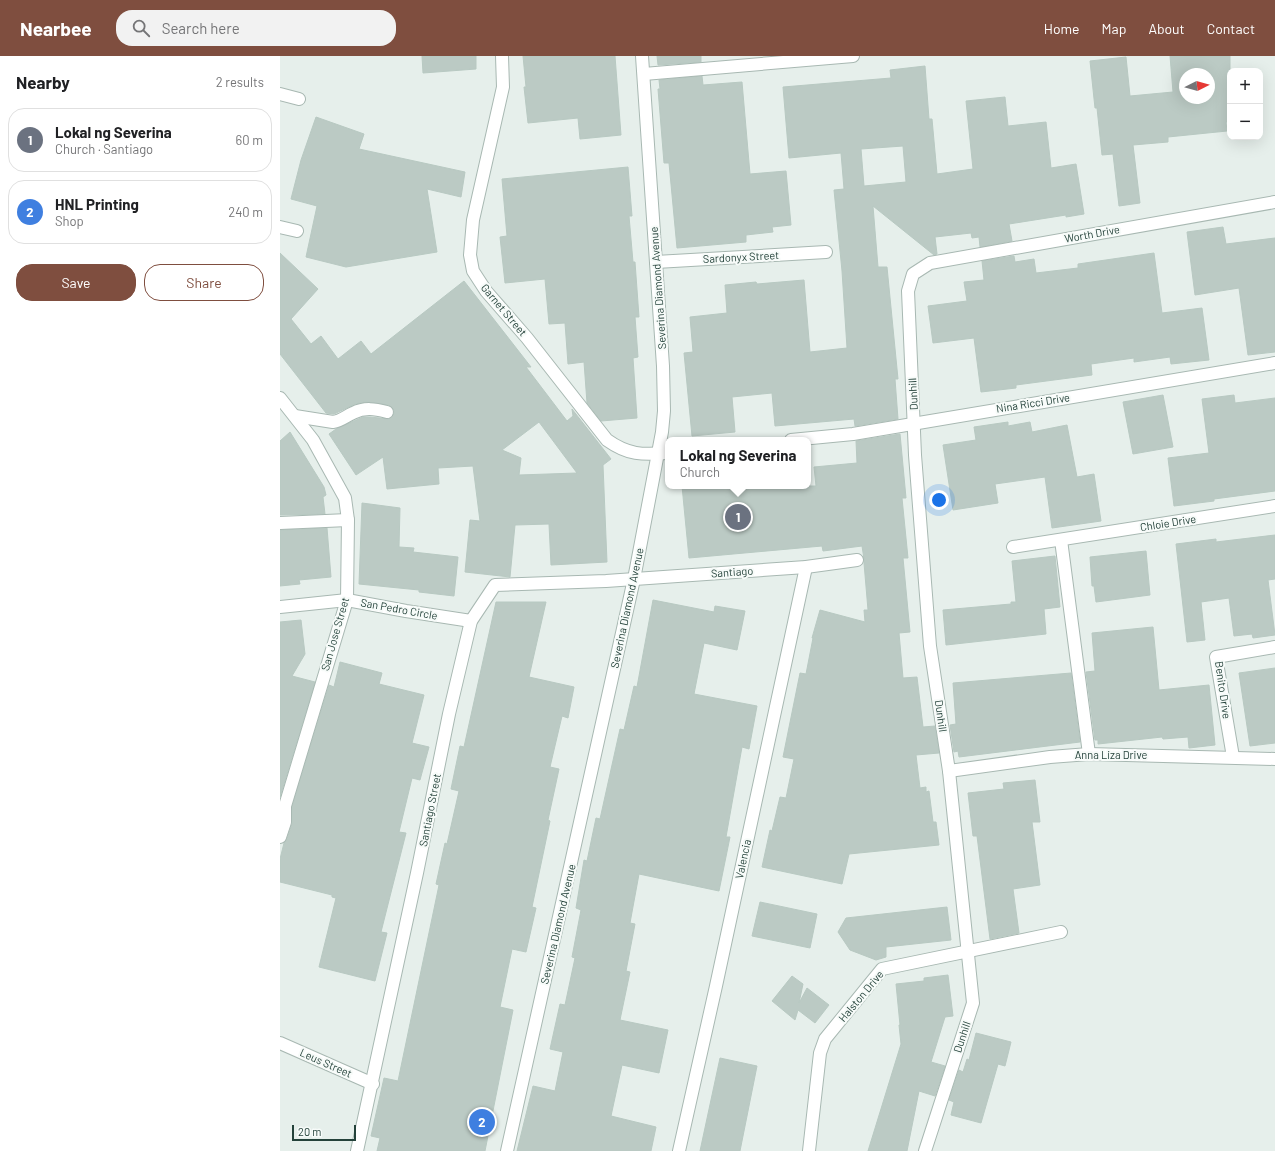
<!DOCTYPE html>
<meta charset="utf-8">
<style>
:root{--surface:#fff;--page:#f2f2f2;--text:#202124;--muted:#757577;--line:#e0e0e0;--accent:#7f4e3f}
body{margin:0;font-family:Barlow,sans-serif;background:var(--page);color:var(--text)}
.controls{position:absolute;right:12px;top:12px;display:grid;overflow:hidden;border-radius:8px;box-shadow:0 4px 16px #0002}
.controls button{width:36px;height:36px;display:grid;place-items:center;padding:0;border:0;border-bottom:1px solid var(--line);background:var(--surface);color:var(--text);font:20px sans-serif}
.compass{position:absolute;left:899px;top:12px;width:36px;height:36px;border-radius:50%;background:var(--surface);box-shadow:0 4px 16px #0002;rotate:84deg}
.scale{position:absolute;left:12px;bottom:10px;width:64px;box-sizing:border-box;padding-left:4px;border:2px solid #24423a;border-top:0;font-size:11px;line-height:14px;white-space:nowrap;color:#24423a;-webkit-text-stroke:3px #f7fbf9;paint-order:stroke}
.you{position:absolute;left:659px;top:444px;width:14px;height:14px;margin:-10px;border:3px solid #fff;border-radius:50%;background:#1a73e8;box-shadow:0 0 0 6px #1a73e833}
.badge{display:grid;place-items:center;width:26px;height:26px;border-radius:50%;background:var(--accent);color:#fff;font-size:13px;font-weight:700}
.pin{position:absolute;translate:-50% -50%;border:2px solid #fff;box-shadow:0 1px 4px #0006}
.popup{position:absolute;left:385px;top:381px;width:146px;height:52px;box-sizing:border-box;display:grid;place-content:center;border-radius:8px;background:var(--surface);filter:drop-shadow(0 1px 3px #0005);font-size:13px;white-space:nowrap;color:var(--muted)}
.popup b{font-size:15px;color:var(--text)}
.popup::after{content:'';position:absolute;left:50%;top:100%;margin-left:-8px;border:8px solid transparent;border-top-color:var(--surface)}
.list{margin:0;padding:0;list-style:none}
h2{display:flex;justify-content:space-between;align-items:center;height:52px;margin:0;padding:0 16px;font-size:17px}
h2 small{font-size:13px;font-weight:400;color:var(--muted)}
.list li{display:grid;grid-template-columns:26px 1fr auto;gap:12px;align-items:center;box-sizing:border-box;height:64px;margin:0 8px 8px;padding:0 8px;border:1px solid var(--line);border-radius:16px}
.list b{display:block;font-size:15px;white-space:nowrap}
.list p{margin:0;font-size:13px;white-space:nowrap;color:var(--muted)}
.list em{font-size:13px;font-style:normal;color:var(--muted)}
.actions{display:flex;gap:8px;padding:12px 16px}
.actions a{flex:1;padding:9px 0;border:1px solid var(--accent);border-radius:16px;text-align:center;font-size:14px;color:var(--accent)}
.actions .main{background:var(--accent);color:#fff}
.icon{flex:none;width:22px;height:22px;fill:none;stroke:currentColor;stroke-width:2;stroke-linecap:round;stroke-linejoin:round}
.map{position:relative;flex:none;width:995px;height:1095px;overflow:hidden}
header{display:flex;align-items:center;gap:24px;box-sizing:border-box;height:56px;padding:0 20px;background:var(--accent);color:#fff}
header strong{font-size:19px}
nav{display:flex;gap:22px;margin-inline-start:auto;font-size:14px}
.search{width:280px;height:36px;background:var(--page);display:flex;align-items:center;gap:10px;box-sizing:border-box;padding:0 14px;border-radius:16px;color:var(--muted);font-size:15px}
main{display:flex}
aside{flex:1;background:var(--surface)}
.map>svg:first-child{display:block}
</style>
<header>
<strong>Nearbee</strong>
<div class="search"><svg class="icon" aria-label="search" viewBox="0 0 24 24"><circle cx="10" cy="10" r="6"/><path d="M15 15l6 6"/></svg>Search here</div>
<nav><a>Home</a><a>Map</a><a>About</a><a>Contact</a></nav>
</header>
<main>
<aside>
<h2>Nearby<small>2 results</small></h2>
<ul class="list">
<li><span class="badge" style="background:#6b7280">1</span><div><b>Lokal ng Severina</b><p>Church · Santiago</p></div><em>60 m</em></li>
<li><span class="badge" style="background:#3f7fe0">2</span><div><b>HNL Printing</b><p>Shop</p></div><em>240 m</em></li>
</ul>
<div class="actions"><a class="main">Save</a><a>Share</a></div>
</aside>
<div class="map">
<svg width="995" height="1095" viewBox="0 0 995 1095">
<rect width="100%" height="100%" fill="#e6efeb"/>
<g fill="#bbcac4" stroke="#b8c9c2" fill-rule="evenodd">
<path d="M 142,0 L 196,0 L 196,13 L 143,17 Z"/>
<path d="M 243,0 L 335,0 L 341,79 L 300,83 L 298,62 L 248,67 L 244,31 L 246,31 Z"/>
<path d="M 377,0 L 421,0 L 421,6 L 378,9 Z"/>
<path d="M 890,0 L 950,0 L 950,66 L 946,66 L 947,75 L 888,81 L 888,86 L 853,89 L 860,147 L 839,150 L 833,98 L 822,99 L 817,52 L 815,52 L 810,5 L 846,1 L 850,40 L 893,36 ZM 905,18 L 929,18 L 929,42 L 905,42 Z"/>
<path d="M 645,10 L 649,63 L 652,63 L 657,118 L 693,113 L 686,45 L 725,41 L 728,70 L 766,66 L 771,112 L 796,108 L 804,158 L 786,161 L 786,159 L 729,168 L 732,185 L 700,191 L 699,181 L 692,182 L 691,177 L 655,181 L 657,198 L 654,199 L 593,150 L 598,211 L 607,211 L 618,323 L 615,323 L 618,363 L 575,370 L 574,363 L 495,370 L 492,337 L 452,341 L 455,376 L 412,380 L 404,297 L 413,296 L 410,261 L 447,257 L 445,229 L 476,226 L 477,228 L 524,224 L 530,296 L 567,292 L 562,215 L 554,134 L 564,133 L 561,97 L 509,102 L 503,31 L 611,22 L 610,14 ZM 623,90 L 626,126 L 584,130 L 581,93 Z"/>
<path d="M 422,20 L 423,29 L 462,26 L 470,118 L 506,115 L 511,169 L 492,171 L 493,176 L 466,179 L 466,186 L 397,192 L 389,107 L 384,107 L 378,33 L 380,33 L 379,24 Z"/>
<path d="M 36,61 L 84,78 L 79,93 L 185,116 L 181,141 L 147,133 L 157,196 L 66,211 L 26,201 L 37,150 L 11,143 L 21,104 Z"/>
<path d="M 348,111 L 352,160 L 349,160 L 353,206 L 355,206 L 359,261 L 355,261 L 358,301 L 353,302 L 357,362 L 321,365 L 307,347 L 304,306 L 288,308 L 285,267 L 269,268 L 265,223 L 225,227 L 220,181 L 227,180 L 222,123 Z"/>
<path d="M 943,171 L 946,188 L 995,182 L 995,296 L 968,299 L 959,232 L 915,239 L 907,176 Z"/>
<path d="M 0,197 L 38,233 L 11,263 L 31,288 L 41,280 L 58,303 L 81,285 L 91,298 L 184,225 L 251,311 L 246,311 L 287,365 L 293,360 L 292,353 L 331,403 L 323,409 L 327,506 L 271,509 L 269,468 L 235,469 L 230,521 L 185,516 L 190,464 L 200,465 L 193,410 L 158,412 L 159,428 L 107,433 L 103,401 L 76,419 L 49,378 L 56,373 L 83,361 L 90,361 L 109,363 L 114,358 L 114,354 L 109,349 L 86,346 L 75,348 L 54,358 L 46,357 L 0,298 ZM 259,366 L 297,417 L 239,419 L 241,402 L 222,394 Z"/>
<path d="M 874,197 L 882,257 L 922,252 L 929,304 L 891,308 L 890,301 L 854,306 L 854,302 L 811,308 L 812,319 L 736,329 L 736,332 L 701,336 L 694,282 L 653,287 L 648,250 L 687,245 L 684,226 L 704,224 L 702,205 L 734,200 L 735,206 L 754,203 L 756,217 L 798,212 L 798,208 Z"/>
<path d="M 883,339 L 893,391 L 853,398 L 843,346 Z"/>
<path d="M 954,339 L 955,347 L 995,342 L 995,435 L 934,443 L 934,445 L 894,450 L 888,402 L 929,397 L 922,343 Z"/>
<path d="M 728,366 L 728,370 L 750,366 L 752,376 L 787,369 L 797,421 L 814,418 L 821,465 L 772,472 L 765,421 L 715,428 L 718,447 L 673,454 L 663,389 L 696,384 L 694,371 Z"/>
<path d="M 10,376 L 44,431 L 46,439 L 43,441 L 45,458 L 0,459 L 0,385 Z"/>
<path d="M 620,378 L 626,442 L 622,442 L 628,502 L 623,502 L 630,576 L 619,577 L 623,622 L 637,621 L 643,671 L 655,670 L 659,697 L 636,699 L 640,732 L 646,731 L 646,736 L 649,735 L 653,766 L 656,766 L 659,789 L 569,798 L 562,828 L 482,811 L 490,774 L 492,775 L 500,741 L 506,742 L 514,703 L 503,701 L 520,617 L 526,618 L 533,582 L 532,582 L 540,554 L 585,566 L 584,554 L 588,554 L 584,507 L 584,503 L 582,490 L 543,495 L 542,490 L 409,502 L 402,430 L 536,430 L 534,411 L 577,407 L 576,385 Z"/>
<path d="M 82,447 L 120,452 L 119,491 L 134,492 L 133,496 L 178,501 L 174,540 L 139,536 L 139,534 L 79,528 Z"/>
<path d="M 47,472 L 51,521 L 19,524 L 20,528 L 0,530 L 0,474 Z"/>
<path d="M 995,479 L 995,523 L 988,524 L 995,579 L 973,582 L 972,578 L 954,580 L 949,542 L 921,546 L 925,584 L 907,586 L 896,488 L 936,483 L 936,486 Z"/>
<path d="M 866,495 L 870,539 L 816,546 L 814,530 L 812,530 L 810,501 Z"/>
<path d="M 775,500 L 780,551 L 764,553 L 766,578 L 666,589 L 663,554 L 731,548 L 731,546 L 736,546 L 732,505 Z"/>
<path d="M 373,544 L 434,556 L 435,550 L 465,555 L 457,594 L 424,587 L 414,638 L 477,650 L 469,693 L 462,691 L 446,781 L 450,781 L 439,835 L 359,818 L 350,867 L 355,868 L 346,915 L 350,916 L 340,964 L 388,974 L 379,1017 L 342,1009 L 331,1060 L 376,1071 L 371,1095 L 237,1095 L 253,1030 L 275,1035 L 283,996 L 270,993 L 280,948 L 285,949 L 295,902 L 292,901 L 301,854 L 296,852 L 304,804 L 307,805 L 316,762 L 320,763 L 340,673 L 344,674 L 354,630 L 357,631 Z"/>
<path d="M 216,546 L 266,546 L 249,621 L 294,631 L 288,662 L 282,660 L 270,711 L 279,713 L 268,764 L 270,765 L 252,851 L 256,852 L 246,896 L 232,893 L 220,951 L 233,954 L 205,1095 L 97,1095 L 100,1082 L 91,1080 L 104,1022 L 118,1025 L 159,829 L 156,828 L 165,787 L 167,788 L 179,735 L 171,733 L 180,690 L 184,691 Z"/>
<path d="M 21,564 L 25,598 L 12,620 L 35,626 L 0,741 L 0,566 Z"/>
<path d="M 873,571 L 879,634 L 929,629 L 935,689 L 909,692 L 908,681 L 883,683 L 882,681 L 818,688 L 818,684 L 815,684 L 806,616 L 815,615 L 812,577 Z"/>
<path d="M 60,606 L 102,617 L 99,628 L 144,639 L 132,687 L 149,691 L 140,724 L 132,722 L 119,776 L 126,777 L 101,876 L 107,877 L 95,925 L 39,911 L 56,842 L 52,841 L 52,839 L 0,826 L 0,803 L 4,787 L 7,783 L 12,768 L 12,751 L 49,629 L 54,631 Z"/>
<path d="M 995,612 L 995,687 L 970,690 L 959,617 Z"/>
<path d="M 791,617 L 800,686 L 679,701 L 678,695 L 674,696 L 670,669 L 676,668 L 673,627 Z"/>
<path d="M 755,724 L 760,766 L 752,766 L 760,829 L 733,833 L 739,877 L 710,883 L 697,780 L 693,780 L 688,737 L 724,733 L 723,727 Z"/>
<path d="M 480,846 L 537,858 L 530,892 L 472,880 Z"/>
<path d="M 667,851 L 671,884 L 606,891 L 606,901 L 596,904 L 570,894 L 558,876 L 566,862 Z"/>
<path d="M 668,919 L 673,960 L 665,961 L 651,1006 L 665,1010 L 655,1040 L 639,1035 L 627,1095 L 588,1095 L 621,988 L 619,969 L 620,969 L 616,928 L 644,925 L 644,922 Z"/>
<path d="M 512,920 L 523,928 L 519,947 L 527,932 L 549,949 L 535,967 L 518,954 L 515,964 L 492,945 Z"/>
<path d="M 696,977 L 731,986 L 725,1010 L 718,1008 L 701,1067 L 671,1059 L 674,1046 L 669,1044 L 679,1014 L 683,1016 L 687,1003 L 689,1004 Z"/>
<path d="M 440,1002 L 477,1010 L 460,1095 L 420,1095 Z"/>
</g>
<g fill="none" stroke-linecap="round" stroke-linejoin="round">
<defs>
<g id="minor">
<path d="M 222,0 L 223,31 L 193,164 L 190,199 L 193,215 L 206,235 L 247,282 L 327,384 C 348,399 362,399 388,397"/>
<path d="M 364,18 L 573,0"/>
<path d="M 0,38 L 19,43"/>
<path d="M 0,171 L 17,175"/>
<path d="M 376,206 L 546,196"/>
<path d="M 0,342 L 33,384 L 65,442 L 68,464 L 67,544 L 5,750 L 5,766 L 0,781"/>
<path d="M 15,360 L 53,366 C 61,365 66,360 73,357 C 85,351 95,353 107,356"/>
<path d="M 511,384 L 573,378 L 995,307"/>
<path d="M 0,467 L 68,464"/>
<path d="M 781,484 L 809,698"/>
<path d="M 733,491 L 995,450"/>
<path d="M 0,551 L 67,544 L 126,555 L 191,565"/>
<path d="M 953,701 L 936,601 L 995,591"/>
<path d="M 669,715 L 770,701 L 809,698 L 995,703"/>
<path d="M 0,987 L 93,1028"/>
<path d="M 77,1095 L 137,817 L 169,658 L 191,565 L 215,529 L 326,525 L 526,511 L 577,504"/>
<path d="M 227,1095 L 354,523 L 382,376 L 384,355 L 383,310 L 362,0"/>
<path d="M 399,1095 L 436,930 L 526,511"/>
<path d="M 529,1095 L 540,997 L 545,983 L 602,913 L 781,876"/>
<path d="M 645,1095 L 693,947 L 669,715 L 650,590 L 635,399 L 628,235 L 633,218 L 650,207 L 995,146"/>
</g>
</defs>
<use href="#minor" stroke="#a8b8b2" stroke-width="14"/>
<use href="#minor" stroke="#fff" stroke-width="12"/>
</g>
<g text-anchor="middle" stroke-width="4" stroke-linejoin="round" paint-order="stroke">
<g font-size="11" fill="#24423a" stroke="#f7fbf9">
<text transform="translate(812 178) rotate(-10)" y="4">Worth Drive</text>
<text transform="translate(461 201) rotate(-3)" y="4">Sardonyx Street</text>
<text transform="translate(378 232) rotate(-94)" y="4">Severina Diamond Avenue</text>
<text transform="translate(224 254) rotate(50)" y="4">Garnet Street</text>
<text transform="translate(633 338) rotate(-93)" y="4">Dunhill</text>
<text transform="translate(753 347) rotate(-9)" y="4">Nina Ricci Drive</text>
<text transform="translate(888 467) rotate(-9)" y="4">Chloie Drive</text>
<text transform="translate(452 516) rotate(-4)" y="4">Santiago</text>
<text transform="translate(347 552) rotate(-78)" y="4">Severina Diamond Avenue</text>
<text transform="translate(119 553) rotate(10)" y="4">San Pedro Circle</text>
<text transform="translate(55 578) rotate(-74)" y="4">San Jose Street</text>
<text transform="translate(943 634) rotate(82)" y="4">Benito Drive</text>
<text transform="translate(661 660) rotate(82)" y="4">Dunhill</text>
<text x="831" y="703">Anna Liza Drive</text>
<text transform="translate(150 754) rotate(-79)" y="4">Santiago Street</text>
<text transform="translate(463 803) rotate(-78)" y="4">Valencia</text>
<text transform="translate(278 868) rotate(-77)" y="4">Severina Diamond Avenue</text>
<text transform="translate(581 940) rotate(-50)" y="4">Halston Drive</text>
<text transform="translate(682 981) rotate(-72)" y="4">Dunhill</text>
<text transform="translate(46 1007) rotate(24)" y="4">Leus Street</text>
</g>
</g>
</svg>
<div class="controls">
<button>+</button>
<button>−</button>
</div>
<svg class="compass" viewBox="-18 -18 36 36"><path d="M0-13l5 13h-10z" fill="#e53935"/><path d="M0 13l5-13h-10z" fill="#757577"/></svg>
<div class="scale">20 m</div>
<div class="you"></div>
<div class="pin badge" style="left:458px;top:461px;background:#6b7280">1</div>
<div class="popup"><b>Lokal ng Severina</b>Church</div>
<div class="pin badge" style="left:202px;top:1066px;background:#3f7fe0">2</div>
</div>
</main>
